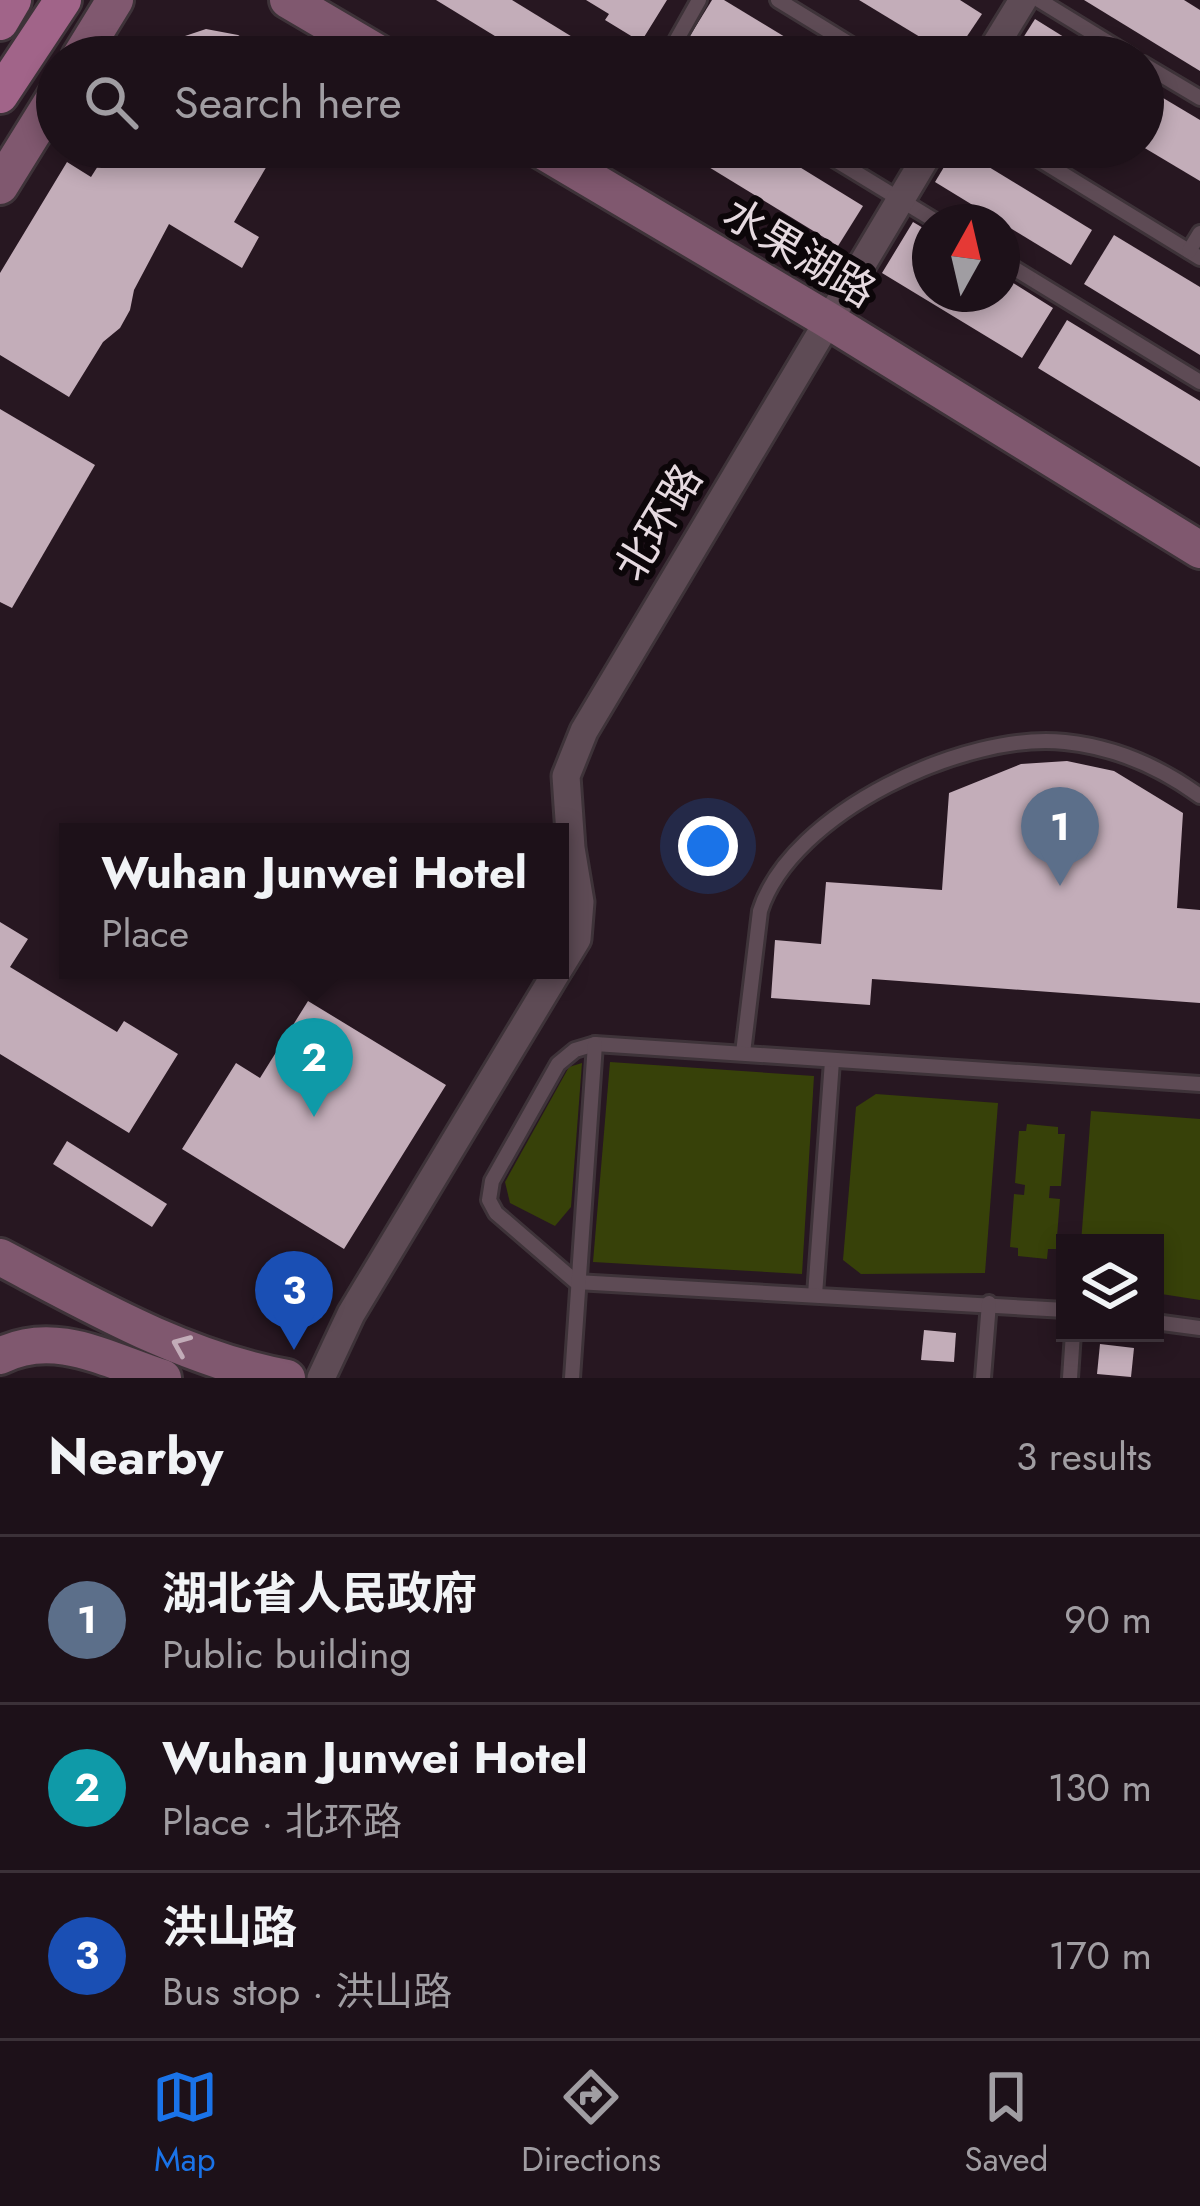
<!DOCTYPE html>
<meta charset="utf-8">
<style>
:root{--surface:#1d1119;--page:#251a22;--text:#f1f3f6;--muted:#a09da2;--line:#3b3138;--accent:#1a73e8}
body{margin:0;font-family:Jost,"Noto Sans SC",sans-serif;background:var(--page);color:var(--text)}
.controls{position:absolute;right:36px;bottom:36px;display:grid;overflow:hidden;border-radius:0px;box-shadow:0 6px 18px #0003}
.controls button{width:108px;height:108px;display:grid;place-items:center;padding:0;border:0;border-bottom:3px solid var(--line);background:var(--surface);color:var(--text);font:60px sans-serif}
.compass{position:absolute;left:912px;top:204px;width:108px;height:108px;border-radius:50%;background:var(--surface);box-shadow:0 6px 18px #0003;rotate:8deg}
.you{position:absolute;left:708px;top:846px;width:42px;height:42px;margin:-30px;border:9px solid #fff;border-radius:50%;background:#1a73e8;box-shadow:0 0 0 18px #1a73e833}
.badge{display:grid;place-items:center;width:78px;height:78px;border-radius:50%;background:var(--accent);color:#fff;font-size:39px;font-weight:700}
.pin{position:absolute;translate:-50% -99px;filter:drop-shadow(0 3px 6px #0008)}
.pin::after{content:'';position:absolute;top:63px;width:42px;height:36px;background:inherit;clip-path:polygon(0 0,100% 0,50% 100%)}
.popup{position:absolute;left:59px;top:823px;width:510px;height:156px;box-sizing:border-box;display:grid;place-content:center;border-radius:0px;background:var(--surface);filter:drop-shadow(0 3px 9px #0005);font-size:39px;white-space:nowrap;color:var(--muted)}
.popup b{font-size:45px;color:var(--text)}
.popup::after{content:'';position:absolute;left:50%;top:100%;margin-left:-24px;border:24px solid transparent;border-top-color:var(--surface)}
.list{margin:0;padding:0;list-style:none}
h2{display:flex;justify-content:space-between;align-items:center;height:156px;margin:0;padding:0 48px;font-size:51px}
h2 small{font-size:39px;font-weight:400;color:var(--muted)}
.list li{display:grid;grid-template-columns:78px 1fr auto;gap:36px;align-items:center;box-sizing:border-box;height:168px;padding:0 48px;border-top:3px solid var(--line)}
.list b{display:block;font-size:45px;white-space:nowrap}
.list p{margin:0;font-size:39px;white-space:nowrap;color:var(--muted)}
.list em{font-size:39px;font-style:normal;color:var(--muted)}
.icon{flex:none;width:66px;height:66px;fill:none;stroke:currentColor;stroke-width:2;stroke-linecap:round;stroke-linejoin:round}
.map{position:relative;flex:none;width:1200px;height:1378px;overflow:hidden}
.search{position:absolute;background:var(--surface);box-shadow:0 6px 18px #0003;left:36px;right:36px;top:36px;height:132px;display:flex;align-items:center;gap:30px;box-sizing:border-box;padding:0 42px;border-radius:66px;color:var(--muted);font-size:45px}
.sheet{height:660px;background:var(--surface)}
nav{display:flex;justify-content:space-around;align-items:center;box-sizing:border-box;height:168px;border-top:3px solid var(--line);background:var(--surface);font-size:33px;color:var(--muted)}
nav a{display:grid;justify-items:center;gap:6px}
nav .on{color:var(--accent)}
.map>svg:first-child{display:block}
</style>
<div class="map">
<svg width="1200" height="1378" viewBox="0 0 1200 1378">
<rect width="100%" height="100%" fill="#271721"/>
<g fill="#374109">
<path d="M 610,1062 L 814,1076 L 802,1274 L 593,1262 Z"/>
<path d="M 582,1063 L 571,1207 L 555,1226 L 510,1203 L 505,1182 L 569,1067 Z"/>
<path d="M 876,1094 L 998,1103 L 985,1273 L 861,1274 L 843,1260 L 856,1107 Z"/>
<path d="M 1091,1111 L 1200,1119 L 1200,1300 L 1155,1293 L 1155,1243 L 1081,1243 Z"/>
<path d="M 1027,1124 L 1058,1127 L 1058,1134 L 1065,1134 L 1061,1186 L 1050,1186 L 1049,1198 L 1060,1199 L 1056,1249 L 1048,1249 L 1047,1259 L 1018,1256 L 1018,1248 L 1010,1247 L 1014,1194 L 1024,1195 L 1025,1185 L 1015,1183 L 1019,1131 L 1026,1131 Z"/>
</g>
<g fill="#c3adb9">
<path d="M 436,0 L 512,0 L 605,57 L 529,57 Z"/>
<path d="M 586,0 L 667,0 L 641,42 L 605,20 L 609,14 Z"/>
<path d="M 712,0 L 724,0 L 818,57 L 717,57 L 688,39 Z"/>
<path d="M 859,0 L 960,0 L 982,14 L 953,57 Z"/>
<path d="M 1084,0 L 1184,0 L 1200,10 L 1200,71 Z"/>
<path d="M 1035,19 L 1096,57 L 1011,57 Z"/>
<path d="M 206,29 L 238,35 L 276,57 L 164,57 L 179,38 Z"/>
<path d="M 1143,86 L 1200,120 L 1200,181 L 1143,147 Z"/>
<path d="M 110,147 L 278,147 L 234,222 L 259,237 L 242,268 L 169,224 L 134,290 L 130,310 L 120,328 L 103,342 L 69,397 L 0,355 L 0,273 L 67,162 L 91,177 Z"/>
<path d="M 676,147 L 767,147 L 863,206 L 838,246 Z"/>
<path d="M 956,147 L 1092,230 L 1071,265 L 935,182 Z"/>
<path d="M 913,222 L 930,232 L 930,294 L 1002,294 L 1002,276 L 1053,308 L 1022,358 L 882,273 Z"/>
<path d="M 1114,235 L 1200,287 L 1200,355 L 1084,284 Z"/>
<path d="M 1067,320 L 1200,401 L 1200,467 L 1038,368 Z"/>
<path d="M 0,409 L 95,465 L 12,608 L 0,602 Z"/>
<path d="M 1067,761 L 1114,771 L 1183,813 L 1177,908 L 1200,910 L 1200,1003 L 872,979 L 870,1005 L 771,998 L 775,940 L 821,944 L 826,882 L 942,890 L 949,793 L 1021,764 Z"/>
<path d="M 0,922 L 28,939 L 10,967 L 117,1032 L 124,1021 L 178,1054 L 129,1133 L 0,1054 Z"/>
<path d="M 308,1001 L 446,1085 L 344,1249 L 182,1149 L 236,1063 L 260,1078 Z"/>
<path d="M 67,1141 L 167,1204 L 152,1227 L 53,1164 Z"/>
<path d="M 924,1330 L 956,1333 L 954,1362 L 921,1360 Z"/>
<path d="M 1100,1344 L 1134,1348 L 1131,1377 L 1097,1374 Z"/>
</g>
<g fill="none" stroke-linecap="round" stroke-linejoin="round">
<defs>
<g id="lane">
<path d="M 778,0 L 871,57"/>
<path d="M 1039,0 L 1132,57"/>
<path d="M 667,57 L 699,0"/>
<path d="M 1143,64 L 1200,98"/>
<path d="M 814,147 L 937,222"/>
<path d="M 1019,147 L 1200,258"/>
<path d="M 1189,251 L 1200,233"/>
<path d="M 1002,261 L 1200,382"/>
<path d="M 743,1053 L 760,911 C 791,812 967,731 1065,742 C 1114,747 1160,767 1200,796"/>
<path d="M 815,1295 L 832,1061"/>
<path d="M 1065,1310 L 576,1282 L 496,1213 L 489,1200 L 492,1181 L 558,1064 L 575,1050 L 595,1044 L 1200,1084"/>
<path d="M 1155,1322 L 1200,1328"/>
<path d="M 572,1378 L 595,1044"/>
<path d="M 983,1378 L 989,1303"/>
<path d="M 1070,1378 L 1073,1333"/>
</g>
<g id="street">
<path d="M 988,57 L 1023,0"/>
<path d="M 560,967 L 577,939 L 580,902 L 571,848 L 566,776 L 584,731 L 932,147"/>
<path d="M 321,1378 L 351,1314 L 558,970"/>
</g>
<g id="secondary">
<path d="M 288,0 L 385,57"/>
<path d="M 80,57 L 115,0"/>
<path d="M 536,147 L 826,319 L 1200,550"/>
<path d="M 0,186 L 57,94"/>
<path d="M 0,1257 C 91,1305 184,1359 287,1378"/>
<path d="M 0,1356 C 55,1328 109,1361 163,1378"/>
</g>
<g id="primary">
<path d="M 0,22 L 13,0"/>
<path d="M 0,95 L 63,0"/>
</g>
</defs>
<use href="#lane" stroke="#3e3339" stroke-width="20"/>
<use href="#street" stroke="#3e3339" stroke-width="33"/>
<use href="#secondary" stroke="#3e3339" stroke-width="42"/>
<use href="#primary" stroke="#3e3339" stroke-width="42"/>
<use href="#lane" stroke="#5e4b55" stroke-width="14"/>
<use href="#street" stroke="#5e4b55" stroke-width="27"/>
<use href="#secondary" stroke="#80586f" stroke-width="36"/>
<use href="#primary" stroke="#a16489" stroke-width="36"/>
</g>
<defs><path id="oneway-chevron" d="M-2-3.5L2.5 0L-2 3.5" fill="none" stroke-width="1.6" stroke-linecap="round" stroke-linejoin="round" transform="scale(3)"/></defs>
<use stroke="#c2acb8" href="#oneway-chevron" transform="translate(181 1345) rotate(-157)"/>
<g text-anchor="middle" stroke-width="12" stroke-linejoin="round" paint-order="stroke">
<g font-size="42" fill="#e5d9df" stroke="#0c0609">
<text transform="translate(800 252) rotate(31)" y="15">水果湖路</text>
<text transform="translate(658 522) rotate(-59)" y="15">北环路</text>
</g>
</g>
</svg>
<div class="controls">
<button><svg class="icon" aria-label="layers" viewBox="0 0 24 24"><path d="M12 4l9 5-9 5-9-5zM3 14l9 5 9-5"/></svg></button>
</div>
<svg class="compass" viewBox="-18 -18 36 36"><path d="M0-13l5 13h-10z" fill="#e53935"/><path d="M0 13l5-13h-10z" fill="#a09da2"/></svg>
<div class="you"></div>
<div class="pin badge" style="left:1060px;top:886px;background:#5c6f8a">1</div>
<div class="pin badge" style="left:314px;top:1117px;background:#0f9aa8">2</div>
<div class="popup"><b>Wuhan Junwei Hotel</b>Place</div>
<div class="pin badge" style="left:294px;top:1350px;background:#1a4fb4">3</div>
<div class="search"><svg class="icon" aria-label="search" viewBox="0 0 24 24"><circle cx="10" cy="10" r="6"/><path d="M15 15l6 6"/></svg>Search here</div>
</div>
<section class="sheet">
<h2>Nearby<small>3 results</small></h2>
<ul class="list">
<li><span class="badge" style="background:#5c6f8a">1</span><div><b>湖北省人民政府</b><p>Public building</p></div><em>90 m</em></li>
<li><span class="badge" style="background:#0f9aa8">2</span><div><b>Wuhan Junwei Hotel</b><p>Place · 北环路</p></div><em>130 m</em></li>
<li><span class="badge" style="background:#1a4fb4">3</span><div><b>洪山路</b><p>Bus stop · 洪山路</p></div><em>170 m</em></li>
</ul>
</section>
<nav>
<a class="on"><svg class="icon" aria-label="map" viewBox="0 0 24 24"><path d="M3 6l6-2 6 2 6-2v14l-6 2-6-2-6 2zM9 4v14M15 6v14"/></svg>Map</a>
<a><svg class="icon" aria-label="directions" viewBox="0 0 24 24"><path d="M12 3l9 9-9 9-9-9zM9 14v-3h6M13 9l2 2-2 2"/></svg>Directions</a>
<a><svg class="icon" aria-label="saved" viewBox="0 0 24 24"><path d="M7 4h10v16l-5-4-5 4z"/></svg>Saved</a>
</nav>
